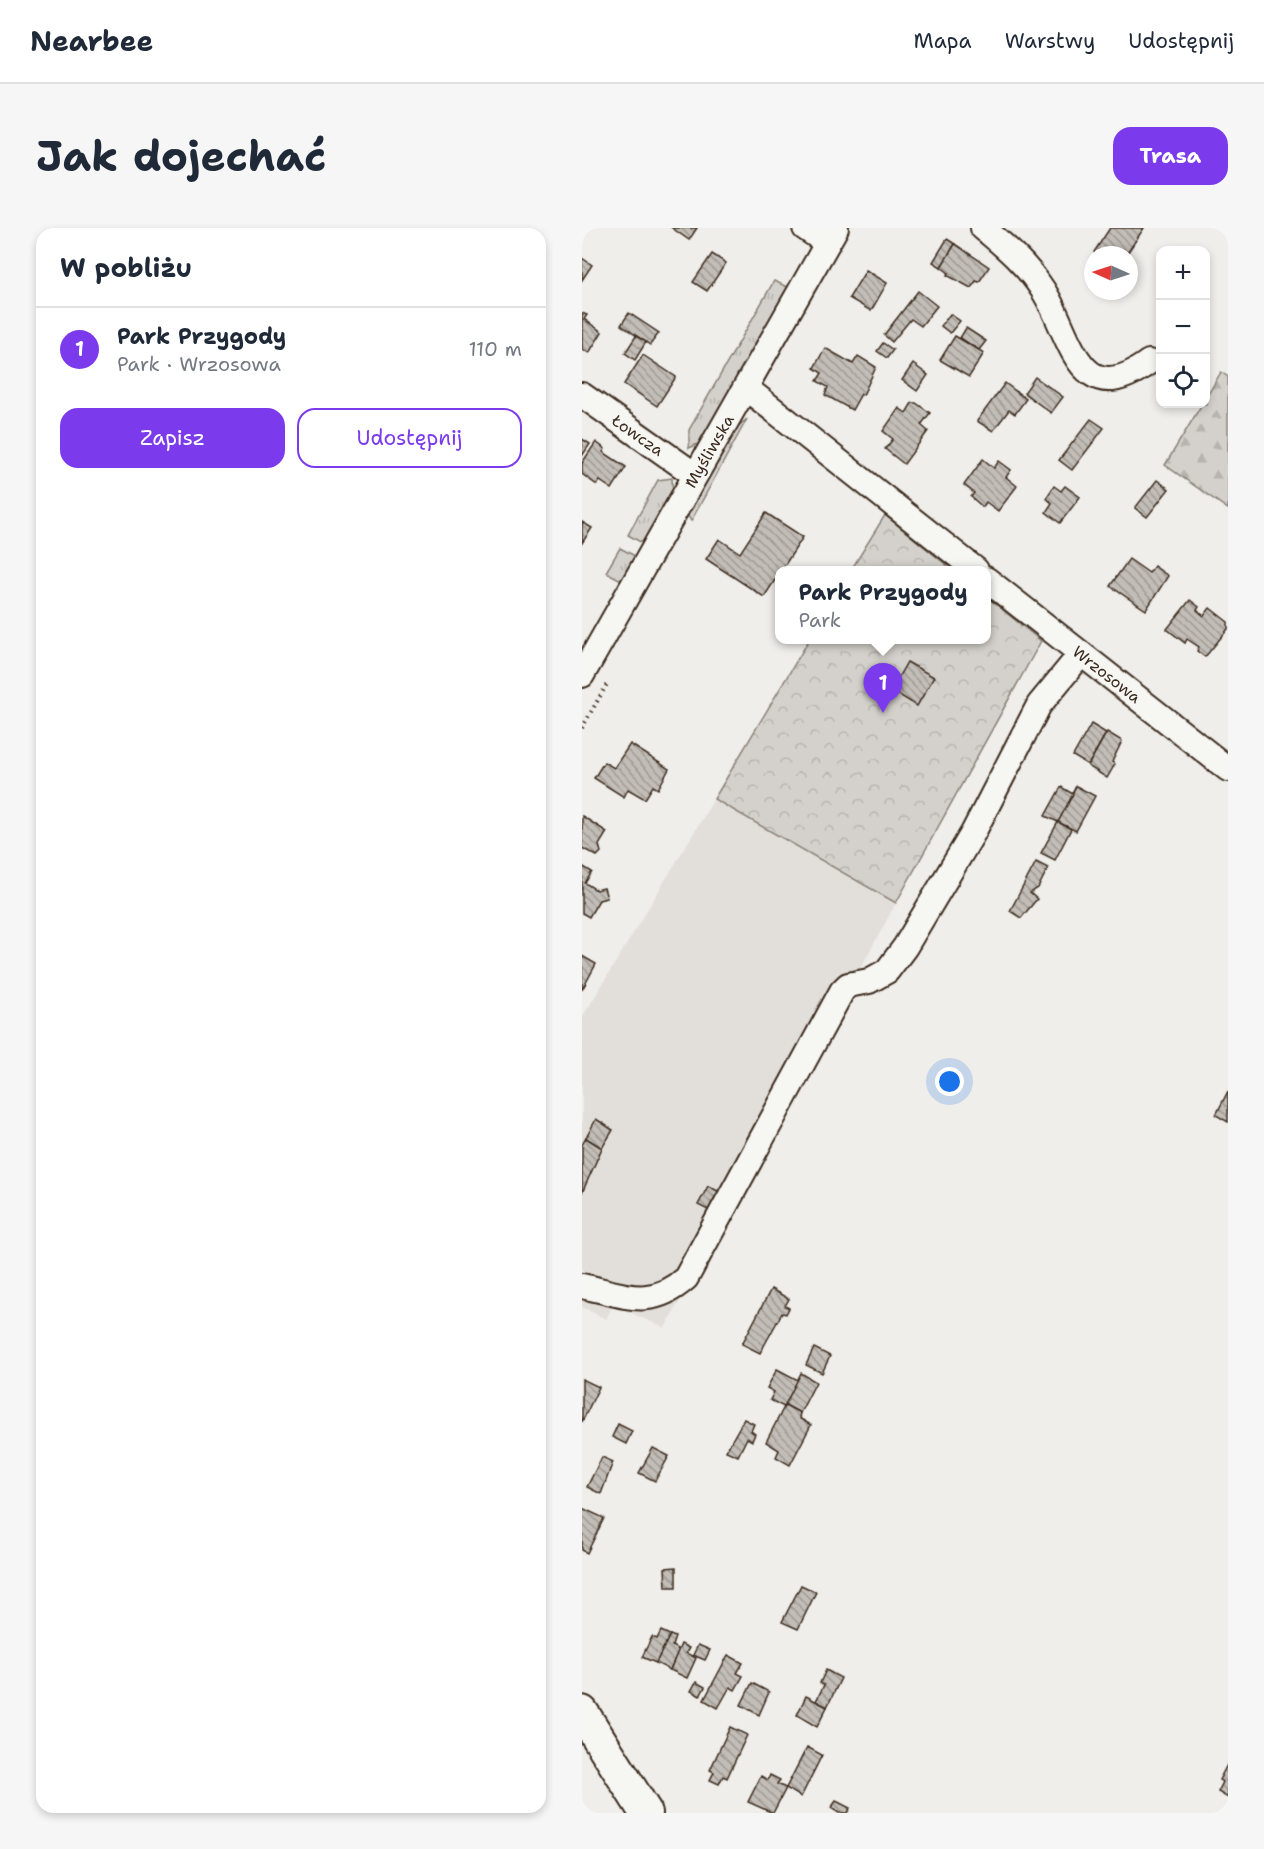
<!DOCTYPE html>
<html lang="pl">
<meta charset="utf-8">
<style>
:root{--surface:#fff;--page:#f6f6f7;--text:#1f2937;--muted:#747a83;--line:#e0e1e3;--accent:#7c3aed}
body{margin:0;font-family:"Shantell Sans",sans-serif;background:var(--page);color:var(--text)}
.controls{position:absolute;right:18px;top:18px;display:grid;overflow:hidden;border-radius:12px;box-shadow:0 3px 9px #0003}
.controls button{width:54px;height:54px;display:grid;place-items:center;padding:0;border:0;border-bottom:2px solid var(--line);background:var(--surface);color:var(--text);font:30px sans-serif}
.compass{position:absolute;left:502px;top:18px;width:54px;height:54px;border-radius:50%;background:var(--surface);box-shadow:0 3px 9px #0003;rotate:273deg}
.you{position:absolute;left:368px;top:854px;width:21px;height:21px;margin:-15px;border:4px solid #fff;border-radius:50%;background:#1a73e8;box-shadow:0 0 0 9px #1a73e833}
.badge{display:grid;place-items:center;width:39px;height:39px;border-radius:50%;background:var(--accent);color:#fff;font-size:20px;font-weight:700}
.pin{position:absolute;translate:-50% -50px;filter:drop-shadow(0 2px 3px #0008)}
.pin::after{content:'';position:absolute;top:32px;width:21px;height:18px;background:inherit;clip-path:polygon(0 0,100% 0,50% 100%)}
.popup{position:absolute;left:193px;top:338px;width:216px;height:78px;box-sizing:border-box;display:grid;place-content:center;border-radius:12px;background:var(--surface);filter:drop-shadow(0 2px 4px #0005);font-size:20px;white-space:nowrap;color:var(--muted)}
.popup b{font-size:22px;color:var(--text)}
.popup::after{content:'';position:absolute;left:50%;top:100%;margin-left:-12px;border:12px solid transparent;border-top-color:var(--surface)}
.list{margin:0;padding:0;list-style:none}
h2{display:flex;justify-content:space-between;align-items:center;height:78px;margin:0;padding:0 24px;font-size:26px}
h2 small{font-size:20px;font-weight:400;color:var(--muted)}
.list li{display:grid;grid-template-columns:39px 1fr auto;gap:18px;align-items:center;box-sizing:border-box;height:84px;padding:0 24px;border-top:2px solid var(--line)}
.list b{display:block;font-size:22px;white-space:nowrap}
.list p{margin:0;font-size:20px;white-space:nowrap;color:var(--muted)}
.list em{font-size:20px;font-style:normal;color:var(--muted)}
.actions{display:flex;gap:12px;padding:18px 24px}
.actions a{flex:1;padding:14px 0;border:2px solid var(--accent);border-radius:18px;text-align:center;font-size:21px;color:var(--accent)}
.actions .main{background:var(--accent);color:#fff}
.icon{flex:none;width:33px;height:33px;fill:none;stroke:currentColor;stroke-width:2;stroke-linecap:round;stroke-linejoin:round}
.map{position:relative;flex:none;width:646px;height:1585px;overflow:hidden;border-radius:18px}
header{display:flex;align-items:center;gap:36px;box-sizing:border-box;height:84px;padding:0 30px;background:var(--surface);border-bottom:2px solid var(--line)}
header strong{font-size:28px}
nav{display:flex;gap:33px;margin-inline-start:auto;font-size:21px}
.intro{display:flex;align-items:center;justify-content:space-between;box-sizing:border-box;height:144px;padding:0 36px}
h1{margin:0;font-size:42px}
.button{padding:15px 27px;border-radius:18px;background:var(--accent);color:#fff;font-size:21px;font-weight:700}
main{display:flex;gap:36px;padding:0 36px}
aside{flex:1;background:var(--surface);border-radius:18px;box-shadow:0 3px 9px #0003}
.map>svg:first-child{display:block}
</style>
<header>
<strong>Nearbee</strong>
<nav><a>Mapa</a><a>Warstwy</a><a>Udostępnij</a></nav>
</header>
<div class="intro"><h1>Jak dojechać</h1><a class="button">Trasa</a></div>
<main>
<aside>
<h2>W pobliżu<small></small></h2>
<ul class="list">
<li><span class="badge">1</span><div><b>Park Przygody</b><p>Park · Wrzosowa</p></div><em>110 m</em></li>
</ul>
<div class="actions"><a class="main">Zapisz</a><a>Udostępnij</a></div>
</aside>
<div class="map">
<svg width="646" height="1585" viewBox="0 0 646 1585">
<defs>
<pattern id="grass-tufts" width="24" height="20" patternUnits="userSpaceOnUse" patternTransform="scale(1.5)"><rect width="24" height="20" fill="#d4d1cc"/><path d="M3 7l-1-3M5 7V3M7 7l1-3M15 17l-1-3M17 17v-4M19 17l1-3" fill="none" stroke="#b7b4af"/></pattern>
<pattern id="forest-firs" width="22" height="20" patternUnits="userSpaceOnUse" patternTransform="scale(1.5)"><rect width="22" height="20" fill="#d4d1cc"/><path d="M5 1l3.5 6h-7zM16 11l3.5 6h-7z" fill="#b7b4af"/></pattern>
<pattern id="park-crowns" width="20" height="18" patternUnits="userSpaceOnUse" patternTransform="scale(1.5)"><rect width="20" height="18" fill="#d4d1cc"/><path d="M2 6a3 3 0 1 1 6 0M12 15a3 3 0 1 1 6 0" fill="none" stroke="#b7b4af"/></pattern>
<pattern id="building-back-hatch" width="6" height="6" patternUnits="userSpaceOnUse" patternTransform="scale(1.5)"><rect width="6" height="6" fill="#c2bdb7"/><path d="M-1 5l2 2M0 0l6 6M5-1l2 2" fill="none" stroke="#9f9a94"/></pattern>
</defs>
<rect width="100%" height="100%" fill="#efeeea"/>
<filter id="ink" filterUnits="userSpaceOnUse"><feTurbulence type="fractalNoise" baseFrequency=".0167" numOctaves="2"/><feDisplacementMap in="SourceGraphic" scale="12" xChannelSelector="R" yChannelSelector="G"/><feConvolveMatrix kernelMatrix="1 2 1 2 8 2 1 2 1" color-interpolation-filters="sRGB"/></filter>
<g filter="url(#ink)">
<path fill="#e2dfdb" d="M 132,571 L 314,675 L 83,1100 L 31,1077 L 24,1091 L 0,1079 L 0,790 Z"/>
<g fill="url(#grass-tufts)" stroke="#887e75" stroke-width="1.5">
<path d="M 192,53 L 208,60 L 121,214 L 107,220 L 107,202 Z"/>
<path d="M 165,191 L 109,293 L 105,286 L 154,200 Z"/>
<path d="M 90,250 L 91,268 L 65,314 L 60,315 L 46,307 L 76,252 Z"/>
<path d="M 38,320 L 53,328 L 54,333 L 45,351 L 39,352 L 24,344 Z"/>
</g>
<path fill="url(#forest-firs)" stroke="#887e75" stroke-width="1.5" d="M 639,144 L 646,149 L 646,281 L 583,237 L 620,176 L 624,176 L 624,170 Z"/>
<g fill="url(#park-crowns)" stroke="#887e75" stroke-width="1.5">
<path d="M 303,287 L 362,335 L 371,342 L 269,342 Z"/>
<path d="M 405,369 L 459,413 L 314,675 L 132,571 L 227,412 L 404,412 Z"/>
</g>
<g fill="url(#building-back-hatch)" stroke="#3b2a1e" stroke-width="1.5">
<path d="M 90,0 L 115,0 L 107,12 Z"/>
<path d="M 528,0 L 562,0 L 544,27 L 516,27 L 512,24 Z"/>
<path d="M 365,11 L 373,16 L 359,39 L 351,34 Z"/>
<path d="M 373,16 L 407,39 L 397,54 L 394,53 L 389,60 L 365,47 L 367,45 L 359,39 Z"/>
<path d="M 130,26 L 144,35 L 125,63 L 111,54 Z"/>
<path d="M 0,30 L 10,37 L 0,52 Z"/>
<path d="M 284,42 L 305,55 L 289,83 L 267,70 Z"/>
<path d="M 336,63 L 355,78 L 339,98 L 329,91 L 310,114 L 302,107 Z"/>
<path d="M 0,85 L 5,87 L 2,91 L 20,104 L 7,125 L 0,121 Z"/>
<path d="M 47,85 L 77,105 L 68,117 L 39,97 Z"/>
<path d="M 368,86 L 378,93 L 368,105 L 359,98 Z"/>
<path d="M 384,100 L 404,113 L 397,122 L 378,110 Z"/>
<path d="M 54,108 L 64,114 L 53,132 L 43,125 Z"/>
<path d="M 373,108 L 402,125 L 387,149 L 358,132 Z"/>
<path d="M 301,115 L 311,122 L 305,130 L 295,123 Z"/>
<path d="M 243,120 L 271,136 L 276,128 L 294,139 L 281,167 L 279,166 L 270,182 L 243,167 L 246,159 L 235,153 L 240,145 L 232,140 Z"/>
<path d="M 61,127 L 94,149 L 75,178 L 42,156 Z"/>
<path d="M 331,136 L 346,147 L 335,163 L 320,152 Z"/>
<path d="M 453,149 L 481,169 L 469,185 L 442,165 Z"/>
<path d="M 423,155 L 444,171 L 433,186 L 427,182 L 411,203 L 395,193 Z"/>
<path d="M 330,175 L 334,175 L 348,185 L 339,197 L 346,203 L 322,236 L 303,221 L 311,211 L 301,203 L 317,180 L 324,185 Z"/>
<path d="M 509,191 L 522,200 L 490,242 L 477,232 Z"/>
<path d="M 0,211 L 8,216 L 0,228 Z"/>
<path d="M 14,214 L 23,221 L 21,224 L 44,239 L 30,261 L 18,253 L 15,257 L 0,246 L 0,235 Z"/>
<path d="M 401,231 L 412,240 L 417,233 L 429,242 L 424,249 L 435,258 L 416,283 L 404,274 L 401,279 L 389,269 L 392,265 L 382,257 Z"/>
<path d="M 575,252 L 587,261 L 565,289 L 553,280 Z"/>
<path d="M 472,258 L 479,263 L 483,258 L 498,269 L 478,295 L 464,284 L 470,275 L 464,270 Z"/>
<path d="M 184,285 L 221,309 L 182,369 L 124,331 L 137,311 L 158,325 Z"/>
<path d="M 0,294 L 10,300 L 0,315 Z"/>
<path d="M 547,331 L 567,345 L 572,338 L 586,348 L 564,382 L 528,358 Z"/>
<path d="M 608,372 L 617,379 L 615,382 L 622,388 L 628,380 L 646,394 L 646,401 L 623,429 L 615,423 L 617,419 L 605,411 L 603,415 L 585,401 Z"/>
<path d="M 325,434 L 352,449 L 335,478 L 309,462 Z"/>
<path d="M 509,496 L 524,505 L 506,537 L 491,528 Z"/>
<path d="M 525,504 L 540,513 L 530,534 L 533,536 L 525,550 L 506,538 Z"/>
<path d="M 48,516 L 87,541 L 76,561 L 71,558 L 63,571 L 46,561 L 42,569 L 12,550 L 22,534 L 32,540 Z"/>
<path d="M 494,558 L 513,568 L 494,603 L 476,594 Z"/>
<path d="M 479,559 L 491,566 L 476,594 L 463,588 Z"/>
<path d="M 0,588 L 25,604 L 17,617 L 19,624 L 15,628 L 0,620 Z"/>
<path d="M 476,594 L 489,601 L 473,632 L 459,625 Z"/>
<path d="M 454,634 L 466,640 L 456,660 L 448,665 L 455,671 L 439,690 L 428,683 Z"/>
<path d="M 0,638 L 10,644 L 3,655 L 14,662 L 22,660 L 25,670 L 17,672 L 7,689 L 0,685 Z"/>
<path d="M 0,728 L 14,736 L 0,762 Z"/>
<path d="M 646,863 L 646,894 L 634,887 Z"/>
<path d="M 14,891 L 31,902 L 20,920 L 4,910 Z"/>
<path d="M 4,910 L 20,920 L 0,965 L 0,917 Z"/>
<path d="M 126,958 L 142,966 L 132,985 L 116,977 Z"/>
<path d="M 189,1061 L 207,1071 L 203,1078 L 207,1080 L 204,1086 L 200,1085 L 178,1125 L 160,1116 Z"/>
<path d="M 232,1120 L 248,1128 L 240,1145 L 224,1137 Z"/>
<path d="M 195,1141 L 216,1152 L 202,1179 L 188,1172 L 192,1164 L 185,1160 Z"/>
<path d="M 219,1145 L 234,1154 L 218,1185 L 203,1177 Z"/>
<path d="M 0,1151 L 17,1159 L 0,1194 Z"/>
<path d="M 203,1177 L 218,1185 L 217,1190 L 229,1197 L 208,1237 L 194,1229 L 197,1222 L 184,1214 Z"/>
<path d="M 162,1191 L 172,1196 L 169,1203 L 173,1206 L 170,1213 L 165,1210 L 156,1228 L 144,1223 Z"/>
<path d="M 36,1196 L 50,1203 L 44,1216 L 30,1209 Z"/>
<path d="M 71,1220 L 87,1228 L 73,1253 L 57,1245 Z"/>
<path d="M 20,1229 L 31,1234 L 19,1266 L 5,1259 Z"/>
<path d="M 0,1280 L 22,1290 L 5,1325 L 0,1322 Z"/>
<path d="M 94,1339 L 94,1359 L 84,1359 L 83,1340 Z"/>
<path d="M 219,1357 L 234,1364 L 216,1401 L 200,1394 Z"/>
<path d="M 79,1403 L 88,1407 L 74,1435 L 60,1429 L 70,1409 L 75,1411 Z"/>
<path d="M 88,1407 L 93,1409 L 90,1418 L 97,1422 L 88,1442 L 74,1435 Z"/>
<path d="M 99,1416 L 107,1420 L 104,1425 L 114,1430 L 105,1450 L 88,1442 Z"/>
<path d="M 116,1417 L 128,1422 L 123,1432 L 111,1427 Z"/>
<path d="M 146,1427 L 161,1435 L 155,1445 L 161,1448 L 153,1462 L 148,1459 L 136,1480 L 122,1472 Z"/>
<path d="M 244,1442 L 259,1450 L 245,1479 L 234,1473 L 242,1457 L 238,1455 Z"/>
<path d="M 114,1454 L 123,1459 L 118,1468 L 109,1463 Z"/>
<path d="M 170,1455 L 187,1464 L 177,1487 L 159,1477 Z"/>
<path d="M 224,1468 L 245,1479 L 235,1499 L 215,1487 Z"/>
<path d="M 148,1499 L 165,1507 L 145,1550 L 141,1548 L 137,1556 L 128,1552 L 132,1544 L 128,1542 Z"/>
<path d="M 225,1519 L 240,1527 L 219,1569 L 204,1560 Z"/>
<path d="M 646,1535 L 646,1570 L 636,1564 L 641,1554 L 637,1552 Z"/>
<path d="M 188,1547 L 198,1552 L 195,1556 L 204,1560 L 191,1585 L 166,1574 L 179,1548 L 186,1552 Z"/>
<path d="M 254,1573 L 268,1580 L 265,1585 L 257,1585 L 249,1580 Z"/>
</g>
<g fill="none" stroke-linecap="round" stroke-linejoin="round">
<defs>
<g id="minor">
<path d="M 223,0 L 245,15"/>
<path d="M 401,0 C 424,19 445,37 461,62 C 489,104 495,187 567,134"/>
<path d="M 164,160 L 394,342"/>
<path d="M 0,167 L 113,247"/>
<path d="M 404,351 L 646,541"/>
<path d="M 0,447 L 254,0"/>
<path d="M 0,1058 C 43,1067 68,1082 104,1050 L 260,763 L 266,757 L 287,753 L 305,743 L 323,719 L 391,605 L 457,477 L 499,426"/>
</g>
<path id="major" d="M 0,1484 L 64,1585"/>
</defs>
<use href="#minor" stroke="#3b2a1e" stroke-width="28"/>
<use href="#major" stroke="#3b2a1e" stroke-width="36"/>
<path stroke="#3b2a1e" stroke-width="4" stroke-dasharray="1.5 4.5" stroke-linecap="butt" d="M 0,500 L 25,456"/>
<use href="#minor" stroke="#f6f6f2" stroke-width="24"/>
<use href="#major" stroke="#f6f6f2" stroke-width="32"/>
</g>
</g>
<g text-anchor="middle" stroke-width="5" stroke-linejoin="round" paint-order="stroke">
<g font-size="16" fill="#3b2a1e" stroke="#f6f6f2">
<text transform="translate(56 207) rotate(35)" y="6">Łowcza</text>
<text transform="translate(127 223) rotate(-60)" y="6">Myśliwska</text>
<text transform="translate(525 446) rotate(38)" y="6">Wrzosowa</text>
</g>
</g>
</svg>
<div class="controls">
<button>+</button>
<button>−</button>
<button><svg class="icon" aria-label="locate" viewBox="0 0 24 24"><circle cx="12" cy="12" r="6"/><path d="M12 2v4M12 18v4M2 12h4M18 12h4"/></svg></button>
</div>
<svg class="compass" viewBox="-18 -18 36 36"><path d="M0-13l5 13h-10z" fill="#e53935"/><path d="M0 13l5-13h-10z" fill="#747a83"/></svg>
<div class="you"></div>
<div class="pin badge" style="left:301px;top:485px">1</div>
<div class="popup"><b>Park Przygody</b>Park</div>
</div>
</main>
